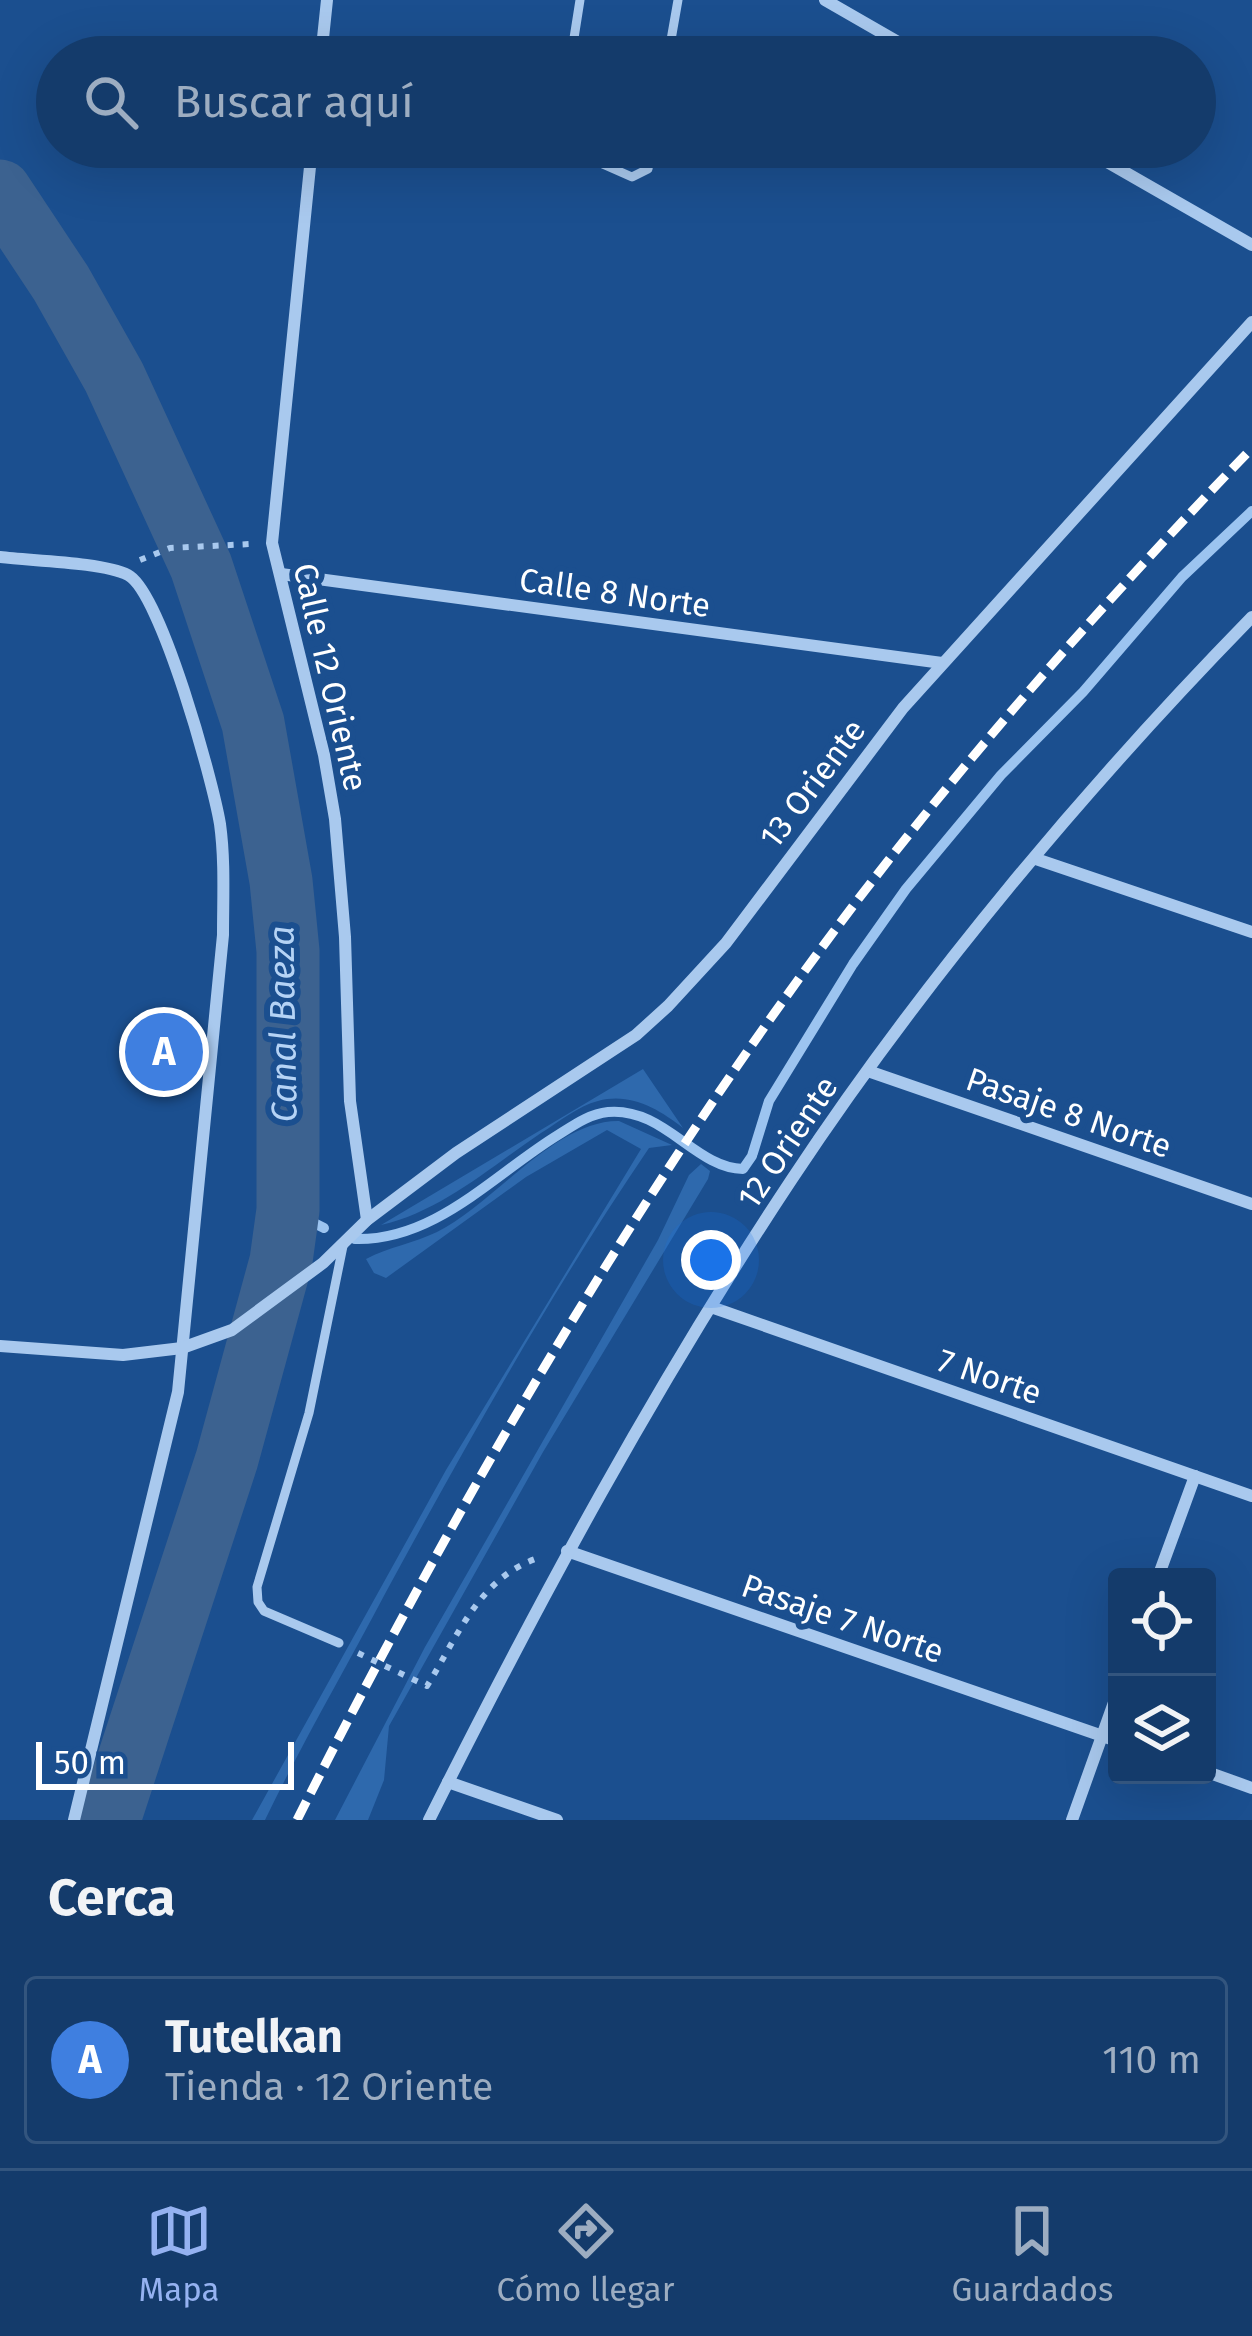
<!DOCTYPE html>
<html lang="es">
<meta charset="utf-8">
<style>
:root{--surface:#143b6b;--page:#1d4271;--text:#f1f3f6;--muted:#9dadc1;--line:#33557e;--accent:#95b2f1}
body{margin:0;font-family:"Fira Sans",sans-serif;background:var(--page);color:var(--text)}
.controls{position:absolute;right:36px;bottom:36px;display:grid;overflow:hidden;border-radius:12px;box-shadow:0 12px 48px #0002}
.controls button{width:108px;height:108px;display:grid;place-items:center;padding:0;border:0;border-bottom:3px solid var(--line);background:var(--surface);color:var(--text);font:60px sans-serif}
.scale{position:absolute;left:36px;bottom:30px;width:258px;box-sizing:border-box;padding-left:12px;border:6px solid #fff;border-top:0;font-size:33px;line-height:42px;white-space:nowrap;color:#fff;-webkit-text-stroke:9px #1b4f8f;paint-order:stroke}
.you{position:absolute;left:711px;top:1260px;width:42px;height:42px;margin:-30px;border:9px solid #fff;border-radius:50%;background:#1a73e8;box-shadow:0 0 0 18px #1a73e833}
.badge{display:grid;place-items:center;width:78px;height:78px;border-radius:50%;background:var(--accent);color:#fff;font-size:39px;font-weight:700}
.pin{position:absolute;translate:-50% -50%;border:6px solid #fff;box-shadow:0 3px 12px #0006}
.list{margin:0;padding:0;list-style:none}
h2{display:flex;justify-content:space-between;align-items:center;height:156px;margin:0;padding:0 48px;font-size:51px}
h2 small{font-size:39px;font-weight:400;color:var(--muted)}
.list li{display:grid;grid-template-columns:78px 1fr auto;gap:36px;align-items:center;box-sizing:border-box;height:168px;margin:0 24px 24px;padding:0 24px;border:3px solid var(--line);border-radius:12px}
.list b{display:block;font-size:45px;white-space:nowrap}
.list p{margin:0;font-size:39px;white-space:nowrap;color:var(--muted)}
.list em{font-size:39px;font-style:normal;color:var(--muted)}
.icon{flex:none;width:66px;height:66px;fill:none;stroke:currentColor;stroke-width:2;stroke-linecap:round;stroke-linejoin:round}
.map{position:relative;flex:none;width:1252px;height:1820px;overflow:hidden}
.search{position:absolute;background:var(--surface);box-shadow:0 12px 48px #0002;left:36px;right:36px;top:36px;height:132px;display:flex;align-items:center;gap:30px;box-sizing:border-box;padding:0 42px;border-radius:66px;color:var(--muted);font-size:45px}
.sheet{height:348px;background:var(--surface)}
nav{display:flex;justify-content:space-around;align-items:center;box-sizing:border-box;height:168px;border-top:3px solid var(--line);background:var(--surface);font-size:33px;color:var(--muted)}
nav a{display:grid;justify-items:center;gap:6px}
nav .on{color:var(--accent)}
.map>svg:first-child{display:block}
</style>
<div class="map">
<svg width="1252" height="1820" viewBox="0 0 1252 1820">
<rect width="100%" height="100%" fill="#1b4f8f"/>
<g fill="#2e69ad">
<path d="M 643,1069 L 683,1128 C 659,1109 630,1092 598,1101 C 578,1106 559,1122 541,1133 C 490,1167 442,1211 381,1225 Z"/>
<path d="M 619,1121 L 672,1145 L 649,1148 C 552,1291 468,1441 386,1592 C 346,1668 302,1743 265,1820 L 252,1820 L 446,1470 L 641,1149 L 607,1130 L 526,1177 L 386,1278 L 374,1273 L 366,1259 C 389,1247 414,1243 437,1232 C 492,1205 555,1120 619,1121 Z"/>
<path d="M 701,1164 L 710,1171 L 708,1179 L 543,1452 L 389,1726 L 384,1780 L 368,1820 L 335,1820 L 425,1647 L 658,1240 L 689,1175 Z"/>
</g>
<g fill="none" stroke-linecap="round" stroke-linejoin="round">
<g stroke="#9cc4f0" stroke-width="10">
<path d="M 288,1210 L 324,1228"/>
<path d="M 355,1239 C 435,1241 493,1175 558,1135 C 574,1125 589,1114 608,1112 C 664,1107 695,1168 743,1169 L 752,1156 L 769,1101 L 853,964 L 906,889 L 1001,775 L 1083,692 L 1182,577 L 1252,511"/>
</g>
<path stroke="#3c6290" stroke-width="63" d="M 0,191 L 61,283 L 114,377 L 201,566 L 253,723 L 281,881 L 288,951 L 288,1210 L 281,1261 L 227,1459 L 109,1820"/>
<g stroke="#a9c9ee" stroke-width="6" stroke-dasharray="6 9" stroke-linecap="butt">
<path d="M 140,560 L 170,548 L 251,544"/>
<path d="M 358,1653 L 427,1686 C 458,1636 479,1578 538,1558"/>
</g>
<g stroke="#a9c9ee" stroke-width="9">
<path d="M 187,46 L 213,57"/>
<path d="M 571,57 L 580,0"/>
<path d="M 668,57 L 678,0"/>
<path d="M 564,147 L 632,177 L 648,169 L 652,147"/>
<path d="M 339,1643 L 264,1611 L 258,1602 L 257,1587 L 309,1413 L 343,1246"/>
</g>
<g stroke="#a9c9ee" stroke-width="12">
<path d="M 825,0 L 924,57"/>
<path d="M 321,57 L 327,0"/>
<path d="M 312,147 L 272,543 L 324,755 L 335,819 L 345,937 L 350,1101 L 367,1220"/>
<path d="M 1081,147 L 1252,245"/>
<path d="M 0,557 C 32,561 102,562 128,575 C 161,592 213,782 220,824 C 225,860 223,898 223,935 L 178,1392 L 74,1820"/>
<path d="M 281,574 L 942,663"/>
<path d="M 1036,859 L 1252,932"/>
<path d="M 868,1071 L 1252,1204"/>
<path d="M 711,1307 L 1252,1496"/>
<path d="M 0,1346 L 123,1355 L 182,1348 L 232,1330 L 323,1263 L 367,1220 L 456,1153 L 636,1035 L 668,1006 L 726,943 L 903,708 L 1252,322"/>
<path d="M 567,1551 L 1117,1741"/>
<path d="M 1158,1577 L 1195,1476"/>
<path d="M 1207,1772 L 1252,1788"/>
<path d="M 448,1782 L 557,1820"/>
<path d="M 429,1820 C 539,1600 656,1384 792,1179 C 923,981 1086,787 1252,617"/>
<path d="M 1072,1820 L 1117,1694"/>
</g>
<path stroke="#fff" stroke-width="9" stroke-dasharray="21 9" stroke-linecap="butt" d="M 297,1820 C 456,1504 639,1188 853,906 C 976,745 1112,594 1252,448"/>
</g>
<g text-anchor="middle" stroke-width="12" stroke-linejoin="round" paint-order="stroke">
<g font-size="33" fill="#fff" stroke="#1b4f8f">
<text transform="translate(615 592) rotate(8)" y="12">Calle 8 Norte</text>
<text transform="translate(331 677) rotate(77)" y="12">Calle 12 Oriente</text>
<text transform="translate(812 783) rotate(-53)" y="12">13 Oriente</text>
<text transform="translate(1069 1112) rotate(19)" y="12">Pasaje 8 Norte</text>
<text transform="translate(787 1142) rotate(-56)" y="12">12 Oriente</text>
<text transform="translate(990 1376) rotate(19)" y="12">7 Norte</text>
<text transform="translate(843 1618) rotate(19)" y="12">Pasaje 7 Norte</text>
</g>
<g font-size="36" font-style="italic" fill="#b5d3f5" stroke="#1b4f8f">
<text transform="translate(282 1024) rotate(-91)" y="13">Canal Baeza</text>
</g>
</g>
</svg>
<div class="controls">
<button><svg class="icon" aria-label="locate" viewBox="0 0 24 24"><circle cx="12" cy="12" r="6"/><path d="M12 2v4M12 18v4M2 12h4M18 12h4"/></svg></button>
<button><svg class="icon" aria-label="layers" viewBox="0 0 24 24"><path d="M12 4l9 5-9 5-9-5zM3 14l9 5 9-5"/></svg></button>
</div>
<div class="scale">50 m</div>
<div class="you"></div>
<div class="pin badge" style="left:164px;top:1052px;background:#3f7fe0">A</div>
<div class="search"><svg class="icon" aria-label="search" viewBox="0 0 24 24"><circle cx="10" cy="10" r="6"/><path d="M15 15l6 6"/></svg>Buscar aquí</div>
</div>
<section class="sheet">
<h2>Cerca<small></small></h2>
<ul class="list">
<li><span class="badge" style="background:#3f7fe0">A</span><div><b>Tutelkan</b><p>Tienda · 12 Oriente</p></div><em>110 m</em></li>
</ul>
</section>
<nav>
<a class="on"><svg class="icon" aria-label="map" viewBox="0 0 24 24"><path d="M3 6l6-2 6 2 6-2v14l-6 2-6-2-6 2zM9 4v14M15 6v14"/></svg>Mapa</a>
<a><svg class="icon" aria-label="directions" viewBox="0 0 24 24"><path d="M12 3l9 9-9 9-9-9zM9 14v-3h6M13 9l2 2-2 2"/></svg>Cómo llegar</a>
<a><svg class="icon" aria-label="saved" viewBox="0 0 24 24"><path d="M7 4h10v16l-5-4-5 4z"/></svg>Guardados</a>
</nav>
